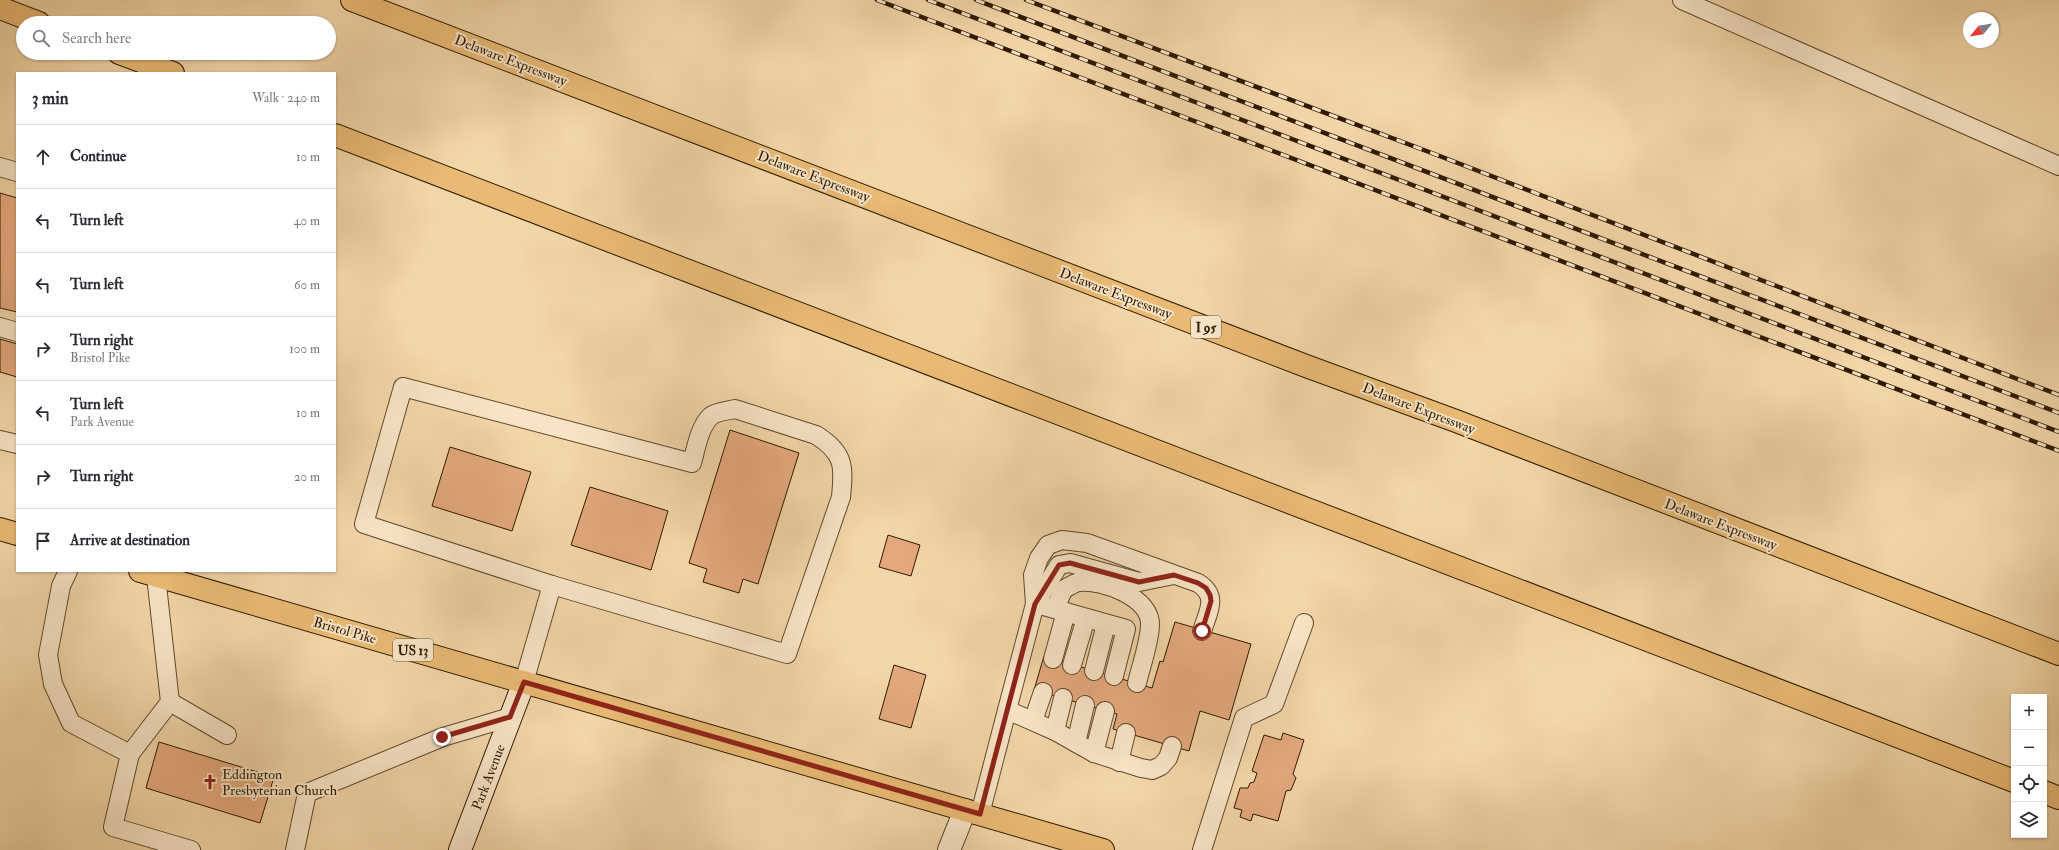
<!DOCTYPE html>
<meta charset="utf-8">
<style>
:root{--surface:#fff;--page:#f2f2f3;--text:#2b2b33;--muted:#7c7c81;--line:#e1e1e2}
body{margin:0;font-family:"IM FELL Double Pica",serif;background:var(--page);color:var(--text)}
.controls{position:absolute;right:12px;bottom:12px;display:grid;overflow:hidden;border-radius:0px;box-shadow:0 1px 3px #0004}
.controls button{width:36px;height:36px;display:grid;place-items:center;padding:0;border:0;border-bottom:1px solid var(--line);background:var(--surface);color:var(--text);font:20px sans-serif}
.compass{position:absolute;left:1963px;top:12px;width:36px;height:36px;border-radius:50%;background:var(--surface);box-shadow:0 1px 3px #0004;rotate:240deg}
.stop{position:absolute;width:12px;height:12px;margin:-9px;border:3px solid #8f2418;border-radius:50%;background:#fff}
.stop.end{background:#8f2418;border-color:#fff;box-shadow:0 1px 4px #0008}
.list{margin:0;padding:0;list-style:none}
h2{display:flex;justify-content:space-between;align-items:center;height:52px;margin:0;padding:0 16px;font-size:17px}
h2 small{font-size:13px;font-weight:400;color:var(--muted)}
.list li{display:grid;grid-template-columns:26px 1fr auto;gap:12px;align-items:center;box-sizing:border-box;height:64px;padding:0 16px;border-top:1px solid var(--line)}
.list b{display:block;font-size:15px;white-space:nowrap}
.list p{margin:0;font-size:13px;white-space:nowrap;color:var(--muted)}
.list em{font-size:13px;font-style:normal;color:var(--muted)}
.icon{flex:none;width:22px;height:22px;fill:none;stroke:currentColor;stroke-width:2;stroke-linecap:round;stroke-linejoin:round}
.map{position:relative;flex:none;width:2059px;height:850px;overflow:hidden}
.search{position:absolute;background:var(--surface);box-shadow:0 1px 3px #0004;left:16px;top:16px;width:320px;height:44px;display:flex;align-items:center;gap:10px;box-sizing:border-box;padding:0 14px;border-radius:22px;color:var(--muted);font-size:15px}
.panel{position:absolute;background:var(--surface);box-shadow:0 1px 3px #0004;left:16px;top:72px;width:320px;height:500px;border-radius:0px}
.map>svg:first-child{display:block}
</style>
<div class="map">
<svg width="2059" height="850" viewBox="0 0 2059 850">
<rect width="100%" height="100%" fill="#f2d5a8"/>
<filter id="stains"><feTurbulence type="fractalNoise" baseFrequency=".005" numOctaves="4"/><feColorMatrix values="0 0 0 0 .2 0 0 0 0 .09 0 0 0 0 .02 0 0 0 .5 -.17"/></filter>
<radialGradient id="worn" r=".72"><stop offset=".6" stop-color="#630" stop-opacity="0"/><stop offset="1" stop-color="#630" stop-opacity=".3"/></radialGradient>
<g fill="#e3a87d" stroke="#2f1a00">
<path d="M 0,193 L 17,198 L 17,312 L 0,308 Z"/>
<path d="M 0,339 L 17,344 L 17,377 L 0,372 Z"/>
<path d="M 730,430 L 799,453 L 758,584 L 743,579 L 739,593 L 703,582 L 707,569 L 689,563 Z"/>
<path d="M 450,447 L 531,472 L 512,531 L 432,506 Z"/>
<path d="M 590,487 L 668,511 L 651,570 L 571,545 Z"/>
<path d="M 888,535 L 920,545 L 911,576 L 879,567 Z"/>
<path d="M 1175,622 L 1251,644 L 1229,720 L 1200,711 L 1189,751 L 1113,729 L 1117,714 L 1034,690 L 1044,656 L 1152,688 L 1160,661 L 1163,662 Z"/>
<path d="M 894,665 L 926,675 L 911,728 L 879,719 Z"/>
<path d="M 1283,733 L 1304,740 L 1293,774 L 1296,778 L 1291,790 L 1286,791 L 1278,821 L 1253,814 L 1251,821 L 1240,817 L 1242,810 L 1234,808 L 1240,788 L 1248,788 L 1250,783 L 1254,782 L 1257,773 L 1252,771 L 1264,735 L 1281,740 Z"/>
<path d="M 159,742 L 274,777 L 260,823 L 146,788 Z"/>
</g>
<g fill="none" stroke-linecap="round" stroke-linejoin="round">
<defs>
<g id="lane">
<path d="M 1682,0 L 2059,166"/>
<path d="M 0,167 L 17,172"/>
<path d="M 0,327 L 17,332"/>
<path d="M 403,387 L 692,463 C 696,449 699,427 711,416 C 717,411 728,411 735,409 L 816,435 C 845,453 844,467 841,497 L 787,654 L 552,585 L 364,524 Z"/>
<path d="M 0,440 L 17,444"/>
<path d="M 68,571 L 61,586 L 48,655 L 53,684 L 71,723 L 130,754 L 113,827 L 191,850"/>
<path d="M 1035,604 L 1033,575 L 1039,558 L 1048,545 L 1062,540 L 1087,543 L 1198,583 C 1219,596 1208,612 1202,631"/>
<path d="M 1044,606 L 1126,629 L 1114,676"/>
<path d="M 1055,609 L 1063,590 C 1068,587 1074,583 1079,582 C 1103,579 1152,598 1150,626 C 1149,644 1141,666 1137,683"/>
<path d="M 1053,659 L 1066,612"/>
<path d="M 1072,665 L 1086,618"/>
<path d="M 1094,671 L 1106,624"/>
<path d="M 524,682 L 552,585"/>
<path d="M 170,702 L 227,735"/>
<path d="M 1007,710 L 1035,604 L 1059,565 L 1070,563 L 1139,582 L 1174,575"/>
<path d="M 1033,721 L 1043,692"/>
<path d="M 1055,731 L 1063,698"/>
<path d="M 1076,743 L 1085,705"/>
<path d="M 1094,753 L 1105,711"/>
<path d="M 130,754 L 170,702 L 156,576"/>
<path d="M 1119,762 L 1126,733"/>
<path d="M 980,814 L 1007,710 L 1055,731 L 1094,753 L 1141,768 L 1152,770 L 1161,766 L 1168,758 L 1172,746"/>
<path d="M 295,850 L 307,793 L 443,737 L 510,717"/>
<path d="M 1202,850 L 1244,718 L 1274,704 L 1304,623"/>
</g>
<path id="street" d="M 949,850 L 965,810"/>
<path id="secondary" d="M 460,850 L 524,682"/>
<g id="primary">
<path d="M 0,529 L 17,534"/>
<path d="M 140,571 L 1103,850"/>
</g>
<g id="highway">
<path d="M 352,0 L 1306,366 L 1456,421 L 2059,654"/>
<path d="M 0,8 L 39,23"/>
<path d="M 119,53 L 173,73"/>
<path d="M 335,135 L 2014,781"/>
<path d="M 2044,792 L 2059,798"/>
</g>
</defs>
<use href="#lane" stroke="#60492a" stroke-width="20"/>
<use href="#street" stroke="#60492a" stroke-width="24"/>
<use href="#secondary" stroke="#2f1a00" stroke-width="24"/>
<use href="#primary" stroke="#2f1a00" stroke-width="24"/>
<use href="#highway" stroke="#2f1a00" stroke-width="24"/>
<use href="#lane" stroke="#f7e4c6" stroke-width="18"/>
<use href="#street" stroke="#f7e4c6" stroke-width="22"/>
<use href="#secondary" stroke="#f7e4c6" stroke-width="22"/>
<use href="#primary" stroke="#e9ba74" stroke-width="22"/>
<use href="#highway" stroke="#e9ba74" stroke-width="22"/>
<defs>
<g id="rail">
<path d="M 877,0 L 2059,451"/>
<path d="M 928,0 L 2059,432"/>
<path d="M 976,0 L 2059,413"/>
<path d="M 1026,0 L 1437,155 L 2059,395"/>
</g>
</defs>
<use href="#rail" stroke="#2f1a00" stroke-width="4.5"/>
<use href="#rail" stroke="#f7e4c6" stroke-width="3" stroke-dasharray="9" stroke-linecap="butt"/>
</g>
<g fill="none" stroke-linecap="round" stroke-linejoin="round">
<path stroke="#8f2418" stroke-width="5" d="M 442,737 L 510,717 L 524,682 L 980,814 L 1035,604 L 1059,565 L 1070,563 L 1139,582 L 1174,575 L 1198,583 L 1206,588 L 1210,595 L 1211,601 L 1202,631"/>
</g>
<defs>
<symbol id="church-bare" viewBox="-9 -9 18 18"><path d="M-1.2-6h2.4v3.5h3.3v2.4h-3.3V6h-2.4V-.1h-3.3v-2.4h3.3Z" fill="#8f2418" stroke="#f7e4c6" stroke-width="2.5" paint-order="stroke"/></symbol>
</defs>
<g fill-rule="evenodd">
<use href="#church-bare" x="199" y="771" width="22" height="22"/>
</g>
<g text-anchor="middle" stroke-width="4" stroke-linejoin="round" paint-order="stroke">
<g fill="#f7e4c6" stroke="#6b573b" stroke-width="1">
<rect x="1191" y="316" width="30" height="22" rx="3"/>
<rect x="393" y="639" width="40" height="22" rx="3"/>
</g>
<g font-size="13" font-weight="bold" fill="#2f1a00">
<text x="1206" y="332">I 95</text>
<text x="413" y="655">US 13</text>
</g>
<g font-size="14" fill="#2f1a00" stroke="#f7e4c6">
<text transform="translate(511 60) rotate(21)" y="5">Delaware Expressway</text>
<text transform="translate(814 176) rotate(21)" y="5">Delaware Expressway</text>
<text transform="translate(1116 293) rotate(21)" y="5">Delaware Expressway</text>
<text transform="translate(1419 408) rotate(21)" y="5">Delaware Expressway</text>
<text transform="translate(1721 524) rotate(21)" y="5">Delaware Expressway</text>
<text transform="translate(345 630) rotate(16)" y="5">Bristol Pike</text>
<text transform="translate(488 777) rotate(-69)" y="5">Park Avenue</text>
</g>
<g font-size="14" fill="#2f1a00" stroke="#f7e4c6" text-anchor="start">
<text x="222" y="779">Eddington<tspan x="222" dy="16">Presbyterian Church</tspan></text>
</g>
</g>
<rect width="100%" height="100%" filter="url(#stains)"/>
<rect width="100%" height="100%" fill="url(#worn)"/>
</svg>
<div class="controls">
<button>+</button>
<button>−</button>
<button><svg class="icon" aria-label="locate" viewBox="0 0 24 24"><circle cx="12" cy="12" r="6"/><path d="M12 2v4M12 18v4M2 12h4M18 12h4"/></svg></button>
<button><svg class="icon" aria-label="layers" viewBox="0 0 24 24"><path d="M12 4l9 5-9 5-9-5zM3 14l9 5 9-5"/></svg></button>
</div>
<svg class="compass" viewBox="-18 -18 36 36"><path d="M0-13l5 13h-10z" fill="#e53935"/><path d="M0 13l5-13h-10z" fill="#7c7c81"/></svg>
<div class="stop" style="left:1202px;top:631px"></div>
<div class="stop end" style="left:442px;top:737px"></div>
<div class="search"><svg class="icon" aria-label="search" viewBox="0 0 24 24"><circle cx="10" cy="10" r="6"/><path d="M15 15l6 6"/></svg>Search here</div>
<section class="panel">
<h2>3 min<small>Walk · 240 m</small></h2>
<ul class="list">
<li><svg class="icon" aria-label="ahead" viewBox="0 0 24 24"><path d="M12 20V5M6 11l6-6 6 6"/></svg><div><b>Continue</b></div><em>10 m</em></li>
<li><svg class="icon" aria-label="left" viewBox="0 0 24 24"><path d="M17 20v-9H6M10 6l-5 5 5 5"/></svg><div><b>Turn left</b></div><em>40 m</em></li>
<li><svg class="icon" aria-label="left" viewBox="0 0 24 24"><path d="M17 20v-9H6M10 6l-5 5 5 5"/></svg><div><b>Turn left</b></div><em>60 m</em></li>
<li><svg class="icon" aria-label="right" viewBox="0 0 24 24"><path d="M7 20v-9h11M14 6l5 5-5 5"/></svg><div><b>Turn right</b><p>Bristol Pike</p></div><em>100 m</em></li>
<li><svg class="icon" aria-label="left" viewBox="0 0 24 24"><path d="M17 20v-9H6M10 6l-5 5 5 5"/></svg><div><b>Turn left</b><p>Park Avenue</p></div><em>10 m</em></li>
<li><svg class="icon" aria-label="right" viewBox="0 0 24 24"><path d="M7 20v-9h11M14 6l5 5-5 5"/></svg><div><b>Turn right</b></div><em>20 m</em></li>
<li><svg class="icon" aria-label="arrive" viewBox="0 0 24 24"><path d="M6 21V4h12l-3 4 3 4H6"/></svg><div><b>Arrive at destination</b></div></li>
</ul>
</section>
</div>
